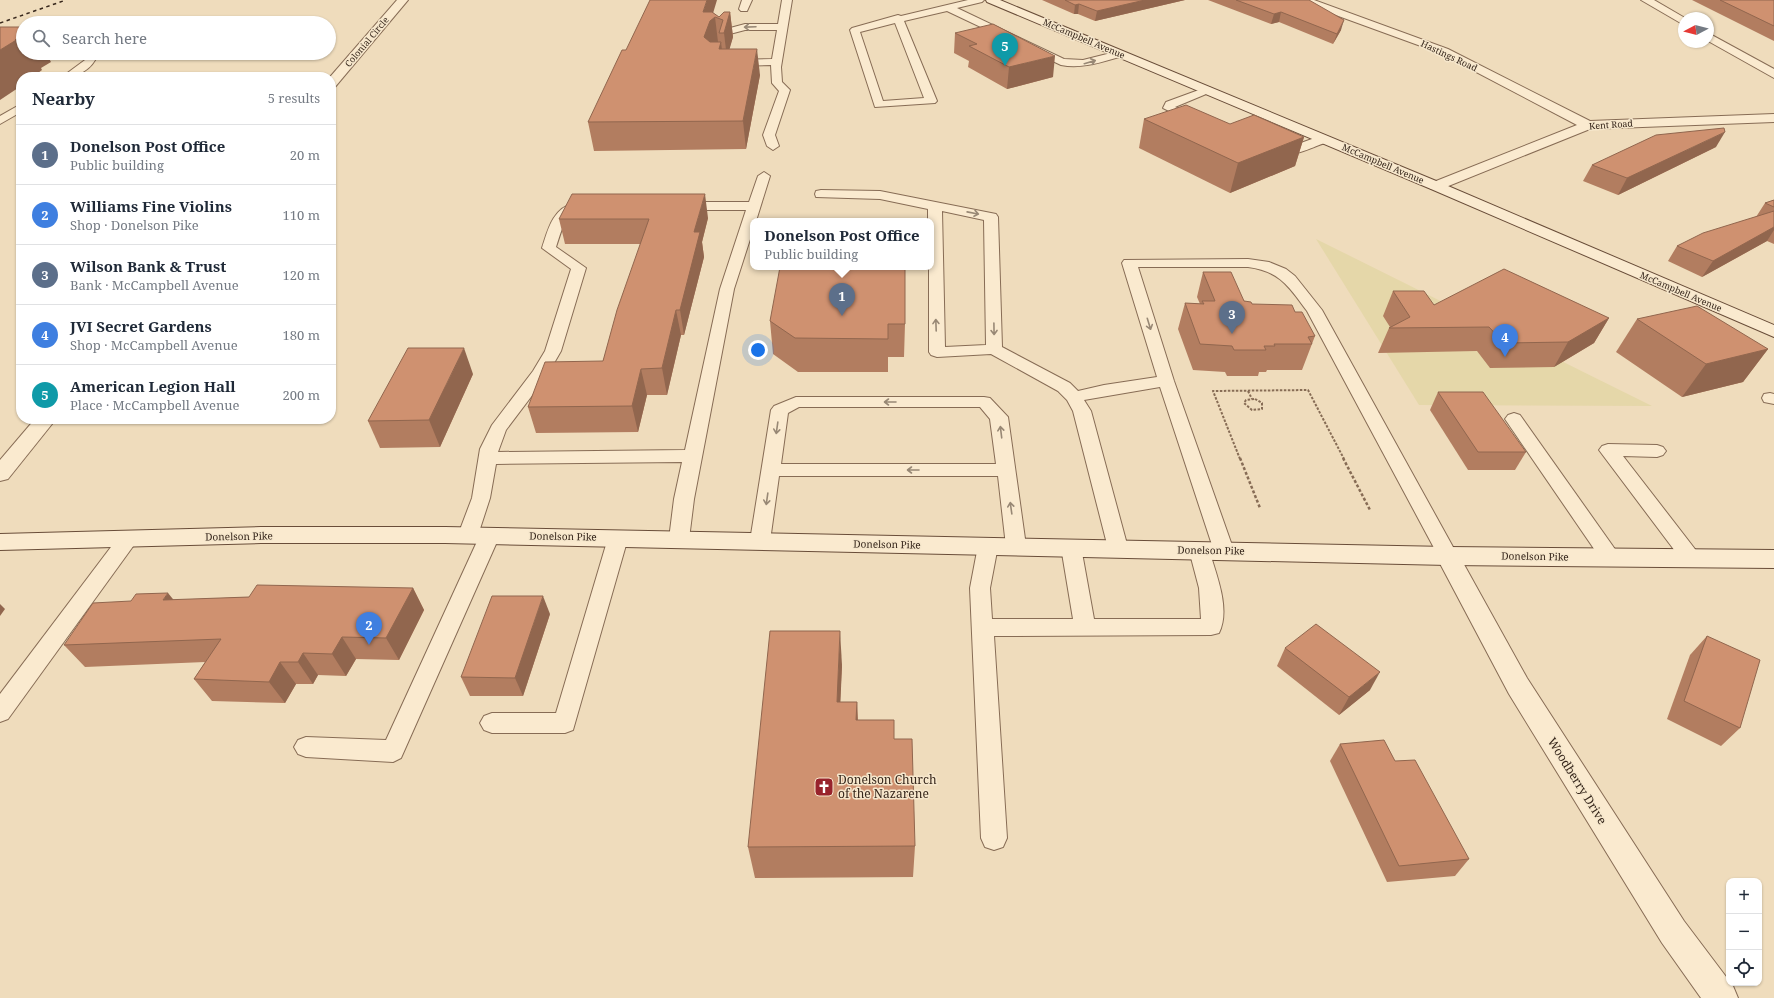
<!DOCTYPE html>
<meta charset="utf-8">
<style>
:root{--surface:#fff;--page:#f6f6f7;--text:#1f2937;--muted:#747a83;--line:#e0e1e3;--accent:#98232c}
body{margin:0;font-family:"Noto Serif",serif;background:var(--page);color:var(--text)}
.controls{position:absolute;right:12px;bottom:12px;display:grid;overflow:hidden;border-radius:8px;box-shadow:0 1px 3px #0004}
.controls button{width:36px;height:36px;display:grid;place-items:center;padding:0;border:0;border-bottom:1px solid var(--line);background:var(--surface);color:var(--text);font:20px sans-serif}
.compass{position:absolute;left:1678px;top:12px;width:36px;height:36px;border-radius:50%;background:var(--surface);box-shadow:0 1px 3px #0004;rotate:263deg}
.you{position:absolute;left:758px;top:350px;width:14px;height:14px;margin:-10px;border:3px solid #fff;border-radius:50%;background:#1a73e8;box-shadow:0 0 0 6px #1a73e833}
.badge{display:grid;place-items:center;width:26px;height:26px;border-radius:50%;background:var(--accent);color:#fff;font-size:13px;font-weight:700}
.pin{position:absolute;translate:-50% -33px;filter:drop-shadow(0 1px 2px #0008)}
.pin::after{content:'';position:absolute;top:21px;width:14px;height:12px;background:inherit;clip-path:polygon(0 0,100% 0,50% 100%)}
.popup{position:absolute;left:750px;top:218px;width:184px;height:52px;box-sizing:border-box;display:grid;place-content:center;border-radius:8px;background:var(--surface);filter:drop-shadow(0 1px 3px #0005);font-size:13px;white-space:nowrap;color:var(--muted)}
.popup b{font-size:15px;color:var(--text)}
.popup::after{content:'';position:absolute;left:50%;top:100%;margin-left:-8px;border:8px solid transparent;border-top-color:var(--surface)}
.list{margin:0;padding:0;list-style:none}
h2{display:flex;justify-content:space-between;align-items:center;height:52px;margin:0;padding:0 16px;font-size:17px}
h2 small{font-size:13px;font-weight:400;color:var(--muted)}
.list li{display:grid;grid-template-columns:26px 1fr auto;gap:12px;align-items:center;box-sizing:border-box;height:60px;padding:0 16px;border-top:1px solid var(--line)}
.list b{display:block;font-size:15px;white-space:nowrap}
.list p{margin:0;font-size:13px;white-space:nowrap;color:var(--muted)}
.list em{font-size:13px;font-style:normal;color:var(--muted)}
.icon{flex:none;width:22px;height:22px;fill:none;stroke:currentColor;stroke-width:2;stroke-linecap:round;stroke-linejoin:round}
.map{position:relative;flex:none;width:1774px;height:998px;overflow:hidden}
.search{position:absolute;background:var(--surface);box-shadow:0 1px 3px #0004;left:16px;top:16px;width:320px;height:44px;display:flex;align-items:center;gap:10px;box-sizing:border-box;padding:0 14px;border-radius:22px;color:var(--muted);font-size:15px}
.panel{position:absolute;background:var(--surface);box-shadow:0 1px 3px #0004;left:16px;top:72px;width:320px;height:352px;border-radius:16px}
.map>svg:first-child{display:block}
</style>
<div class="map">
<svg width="1774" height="998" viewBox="0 0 1774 998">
<rect width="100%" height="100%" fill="#efdcbc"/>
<path fill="#e5d7a9" d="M 1316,239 L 1652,406 L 1419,405 Z"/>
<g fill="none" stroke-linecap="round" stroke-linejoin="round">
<defs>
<g id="lane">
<path d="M 742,0 L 752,0 L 747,11 L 741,11 L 739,9 Z"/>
<path d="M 782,0 L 792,0 L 781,67 L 782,82 L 790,90 L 775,135 L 779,146 L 773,150 L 767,146 L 763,135 L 779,91 L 772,83 L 771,65 L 732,66 L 727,63 L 732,60 L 772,59 L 777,30 L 745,30 L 726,35 L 724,39 L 721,40 L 716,37 L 719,31 L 745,24 L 778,24 Z"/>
<path d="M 968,0 L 984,0 L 982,2 L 957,8 L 1064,59 L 1083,60 L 1119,51 L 1124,54 L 1123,56 C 1102,62 1082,69 1061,65 L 947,11 L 904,21 L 937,101 L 935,103 L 875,107 L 850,30 L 852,28 L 898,15 L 901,16 ZM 895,23 L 924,98 L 883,101 L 860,32 Z"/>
<path d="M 86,53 L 98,54 C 92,70 78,77 62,77 L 85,60 L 87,55 Z"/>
<path d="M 1207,87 L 1211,88 L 1212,90 L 1211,92 L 1175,107 L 1199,118 L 1201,120 L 1199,122 L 1191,122 L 1163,108 L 1166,102 Z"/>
<path d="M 21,104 L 21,112 L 0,124 L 0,116 Z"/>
<path d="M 1323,135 L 1329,139 L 1327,142 C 1315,146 1281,164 1271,150 L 1277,146 L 1287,148 Z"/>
<path d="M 764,172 L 770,176 L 756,221 L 753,221 L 753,230 L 734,289 L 694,499 L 689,539 L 686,544 L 679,546 L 672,544 L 669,539 L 674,499 L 682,462 L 496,464 L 490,498 L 478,535 L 475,540 L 468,542 L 461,540 L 458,535 L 472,498 L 480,449 L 492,425 L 533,371 L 545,351 L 571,269 L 542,248 C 548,230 552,209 574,203 C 579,202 584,201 590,202 L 592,205 L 590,208 C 564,214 564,223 556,247 L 586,268 L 561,351 L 546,377 L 506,430 L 498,452 L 685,450 L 720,289 L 746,210 L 681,210 L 676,209 L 674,206 L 676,203 L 681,202 L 749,202 L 758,176 Z"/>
<path d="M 821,190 L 880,191 L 996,214 L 998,217 L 1002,347 L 1070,383 L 1078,391 L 1104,385 L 1157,377 L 1122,263 L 1124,260 L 1248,259 L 1269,262 L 1286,269 L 1295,276 L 1322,310 L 1458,556 L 1455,561 L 1448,563 L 1441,561 L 1307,311 C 1289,287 1280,271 1248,267 L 1138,267 L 1174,381 L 1234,551 L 1231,556 L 1224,558 L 1217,556 L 1214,551 L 1160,387 L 1084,400 L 1091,411 L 1128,548 L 1125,553 L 1118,555 L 1111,553 L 1108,548 L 1073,411 L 1067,400 L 1058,391 L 991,354 L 937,357 L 931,355 L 929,352 L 929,267 L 931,267 L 931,221 L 928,221 L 928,209 L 880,199 L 816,197 L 815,194 L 816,191 ZM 942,211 L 984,220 L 986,345 L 945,347 Z"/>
<path d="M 1770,393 L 1774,394 L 1774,404 L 1764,402 L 1762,398 L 1764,394 Z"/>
<path d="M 796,397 L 984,397 L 990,398 L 1008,417 L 1026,546 L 1023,551 L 1016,553 L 1009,551 L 1006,546 L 998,476 L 779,476 L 770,541 L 767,546 L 760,548 L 753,546 L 750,541 L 771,410 L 774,406 ZM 799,407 L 980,407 L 990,419 L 996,464 L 781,464 L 788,413 Z"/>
<path d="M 1514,413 L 1520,415 L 1617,552 L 1620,557 L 1617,562 L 1610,564 L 1603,562 L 1505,419 L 1508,415 Z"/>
<path d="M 1608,444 L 1657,445 L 1663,447 L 1666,451 L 1663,455 L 1657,457 L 1623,456 L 1698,553 L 1701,558 L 1698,563 L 1691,565 L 1684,563 L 1602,454 L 1599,450 L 1602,446 Z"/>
<path d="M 490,528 L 497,530 L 500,535 L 401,758 L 393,762 L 306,757 L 298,754 L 294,747 L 298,740 L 306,737 L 386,740 L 480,535 L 483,530 Z"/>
<path d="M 618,531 L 625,533 L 628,538 L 573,730 L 565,733 L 492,733 L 484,730 L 480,723 L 484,716 L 492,713 L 556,713 L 608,538 L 611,533 Z"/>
<path d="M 127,533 L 134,535 L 137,540 L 134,545 L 8,719 L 0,722 L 0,694 L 120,535 Z"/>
<path d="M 988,539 L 995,541 L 998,546 L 990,588 L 992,619 L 1073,619 L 1061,547 L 1064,542 L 1071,540 L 1078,542 L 1081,547 L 1094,619 L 1201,619 L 1199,588 L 1189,550 L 1192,545 L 1199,543 L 1206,545 L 1209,550 C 1216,574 1231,609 1219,633 L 1211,635 L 994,636 L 1007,838 L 1003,847 L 994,850 L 985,847 L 981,838 L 970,588 L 978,546 L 981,541 Z"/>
</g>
<g id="street">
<path d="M 397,0 L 408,0 L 335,87 L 331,88 L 330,77 Z"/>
<path d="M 1299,0 L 1314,0 L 1448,49 L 1590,121 L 1774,114 L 1774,122 L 1590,129 L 1441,189 L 1431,189 L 1429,186 L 1431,183 L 1577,125 L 1440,53 L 1300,2 Z"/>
<path d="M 1641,0 L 1654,0 L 1685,18 L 1684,25 Z"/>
<path d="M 1708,33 L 1774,69 L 1774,78 L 1708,41 Z"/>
<path d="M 35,419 L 56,419 L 8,479 L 0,481 L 0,460 Z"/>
<path d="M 1448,547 L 1456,550 L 1527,678 L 1684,921 L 1733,986 L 1738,998 L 1701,998 L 1662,943 L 1509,694 L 1436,556 L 1440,550 Z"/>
</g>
<g id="secondary">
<path d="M 986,0 L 1000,0 L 1441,183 L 1774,325 L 1774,337 L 1431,189 L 987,2 Z"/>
<path d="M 261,527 L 445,527 L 1448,547 L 1774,550 L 1774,568 L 1448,565 L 445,543 L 261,543 L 0,550 L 0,534 Z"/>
</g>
</defs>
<use href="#lane" stroke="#876c55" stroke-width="2"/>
<use href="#street" stroke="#876c55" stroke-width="2"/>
<use href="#secondary" stroke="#694d39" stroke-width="2"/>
<g stroke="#876c55" stroke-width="2" stroke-dasharray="2.5 1.5" stroke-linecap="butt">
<path d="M 1248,391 L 1252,399"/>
<path d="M 1255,399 L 1262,403 L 1262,409 L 1252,410 L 1244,403 L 1246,400 Z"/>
<path d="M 1240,459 L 1213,391 L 1308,390 L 1344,459"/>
</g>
<g stroke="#876c55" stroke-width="2.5" stroke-dasharray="3 2" stroke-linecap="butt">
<path d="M 1240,458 L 1260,508"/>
<path d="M 1343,458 L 1370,510"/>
</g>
<use href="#lane" fill="#faeacf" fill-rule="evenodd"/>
<use href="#street" fill="#faeacf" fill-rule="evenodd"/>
<use href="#secondary" fill="#faeacf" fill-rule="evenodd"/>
<path stroke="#36261b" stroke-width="1.5" stroke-dasharray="3.5 3.5" stroke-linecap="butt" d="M 0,23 L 66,0"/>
</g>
<g fill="#b27d60">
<path d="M 1042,0 L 1185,0 L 1095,21 L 1078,14 L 1074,14 Z"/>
<path d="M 1208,0 L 1309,0 L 1341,30 L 1333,44 L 1279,22 L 1271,24 Z"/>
<path d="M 1692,0 L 1774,0 L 1774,41 Z"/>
<path d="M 730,12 L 733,37 L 729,49 L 760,75 L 746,149 L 594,151 L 588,122 L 713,13 L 719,17 Z"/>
<path d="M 955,33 L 1053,77 L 1007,89 L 968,67 L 969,61 L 954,53 Z"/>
<path d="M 1144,119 L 1230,124 L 1304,137 L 1295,166 L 1230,193 L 1139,148 Z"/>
<path d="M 1716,147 L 1618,195 L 1583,181 L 1592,165 Z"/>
<path d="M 1774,200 L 1774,244 L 1767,241 L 1702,277 L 1668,261 L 1677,246 L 1756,217 L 1765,203 Z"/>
<path d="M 708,218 L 702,242 L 704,257 L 684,335 L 681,335 L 667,395 L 647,395 L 638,432 L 536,433 L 528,407 L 603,361 L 641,244 L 565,244 L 559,219 Z"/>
<path d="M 1203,272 L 1244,301 L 1252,304 L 1295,312 L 1315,336 L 1302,370 L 1267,370 L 1266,372 L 1259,372 L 1258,376 L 1227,376 L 1225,372 L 1193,370 L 1178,329 L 1185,303 L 1200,304 L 1197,297 Z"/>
<path d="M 1393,291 L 1434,305 L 1609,318 L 1594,343 L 1554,367 L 1490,368 L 1477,351 L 1378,353 L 1389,328 L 1390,327 L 1383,316 Z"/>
<path d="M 1637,319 L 1768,349 L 1743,382 L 1682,397 L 1616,352 Z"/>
<path d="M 770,321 L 905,324 L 904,357 L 888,357 L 888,372 L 798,372 L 773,354 Z"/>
<path d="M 473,374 L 440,447 L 380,448 L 368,421 Z"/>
<path d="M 1438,392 L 1526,452 L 1515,470 L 1468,470 L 1430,410 Z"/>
<path d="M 413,588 L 424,610 L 399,660 L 356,659 L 346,676 L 318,675 L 313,684 L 296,684 L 285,703 L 212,701 L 194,679 L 205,662 L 85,667 L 64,645 L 174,600 L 249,597 Z"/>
<path d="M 550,614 L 523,696 L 470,696 L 461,677 Z"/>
<path d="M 1707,636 L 1740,728 L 1721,746 L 1667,719 L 1690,655 Z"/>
<path d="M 1285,648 L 1370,690 L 1339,715 L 1277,666 Z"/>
<path d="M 842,665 L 840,702 L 857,702 L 858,720 L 894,739 L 915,846 L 913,877 L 755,878 L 748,847 Z"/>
<path d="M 1340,744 L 1395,761 L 1469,859 L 1455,876 L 1387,882 L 1330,761 Z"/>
</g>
<g fill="#91664e">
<path d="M 707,0 L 717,0 L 711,20 L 715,17 L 718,42 L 713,46 L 704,37 L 703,12 Z"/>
<path d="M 1145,0 L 1185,0 L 1095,21 L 1097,11 Z"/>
<path d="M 1079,4 L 1078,14 L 1074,14 L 1075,5 Z"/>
<path d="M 730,12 L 733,37 L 727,58 L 724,33 Z"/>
<path d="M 1281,12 L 1279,22 L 1271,24 L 1274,14 Z"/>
<path d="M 1344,20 L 1341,30 L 1333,44 L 1337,34 Z"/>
<path d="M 23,32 L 23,53 L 46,53 L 51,62 L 41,68 L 42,70 L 38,73 L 39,75 L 35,77 L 21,77 L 21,86 L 0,100 L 0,50 L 15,40 L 17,35 Z"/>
<path d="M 721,42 L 724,67 L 719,49 Z"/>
<path d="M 757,49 L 760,75 L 746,149 L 743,121 Z"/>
<path d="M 1055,56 L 1053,77 L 1007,89 L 1009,67 Z"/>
<path d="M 1725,132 L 1716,147 L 1618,195 L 1627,178 Z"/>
<path d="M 1304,137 L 1295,166 L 1230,193 L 1238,163 Z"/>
<path d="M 705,194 L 708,218 L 702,242 L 704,257 L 684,335 L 680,310 L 694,232 Z"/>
<path d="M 1774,227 L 1774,230 L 1767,241 L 1702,277 L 1713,261 Z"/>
<path d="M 676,310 L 681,335 L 667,395 L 662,368 Z"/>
<path d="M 1609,318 L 1594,343 L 1554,367 L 1568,342 Z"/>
<path d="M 464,348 L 473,374 L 440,447 L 429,420 Z"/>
<path d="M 1768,349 L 1743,382 L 1682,397 L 1706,364 Z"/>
<path d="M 641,369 L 647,395 L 638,432 L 632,406 Z"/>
<path d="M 413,588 L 424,610 L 399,660 L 386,638 Z"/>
<path d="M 168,593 L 186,615 L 163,600 Z"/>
<path d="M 543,596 L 550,614 L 523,696 L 515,678 Z"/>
<path d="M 0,604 L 5,609 L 0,616 Z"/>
<path d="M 840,631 L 842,665 L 839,735 L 837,702 Z"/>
<path d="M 342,637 L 356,659 L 346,676 L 332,654 Z"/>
<path d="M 303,653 L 318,675 L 313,684 L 298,662 Z"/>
<path d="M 280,662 L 296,684 L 285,703 L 269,682 Z"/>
<path d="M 1380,672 L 1370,690 L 1339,715 L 1349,697 Z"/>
<path d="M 857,702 L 858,735 L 856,720 Z"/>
</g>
<g fill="#cf9170" stroke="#91664e">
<path d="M 650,0 L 707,0 L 703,12 L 712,12 L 719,17 L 724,12 L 730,12 L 724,33 L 719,33 L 723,20 L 715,17 L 710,21 L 704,37 L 710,42 L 721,42 L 719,49 L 757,49 L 743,121 L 588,122 L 622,50 L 626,50 Z"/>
<path d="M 1065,0 L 1145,0 L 1097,11 L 1079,4 L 1075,5 Z"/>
<path d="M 1236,0 L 1309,0 L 1344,20 L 1337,34 L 1281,12 L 1274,14 Z"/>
<path d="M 1720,0 L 1774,0 L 1774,26 Z"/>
<path d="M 993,24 L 1055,56 L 1009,67 L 969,46 L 977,44 L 955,33 Z"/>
<path d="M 0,27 L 23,27 L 23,32 L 17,35 L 22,35 L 15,40 L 18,39 L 0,50 Z"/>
<path d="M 1186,105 L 1230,124 L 1254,115 L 1304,137 L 1238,163 L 1144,119 Z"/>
<path d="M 1724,128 L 1725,132 L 1627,178 L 1592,165 L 1656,135 Z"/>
<path d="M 572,194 L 705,194 L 694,232 L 700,232 L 680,310 L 676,310 L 662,368 L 641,369 L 632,406 L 528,407 L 545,362 L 603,361 L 617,310 L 649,219 L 559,219 Z"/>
<path d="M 1774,200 L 1774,207 L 1765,203 Z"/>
<path d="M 1774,211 L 1774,227 L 1713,261 L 1677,246 L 1703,233 Z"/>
<path d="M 780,267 L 905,267 L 905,324 L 888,324 L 888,339 L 795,338 L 770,321 Z"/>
<path d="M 1504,269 L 1609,318 L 1568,342 L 1504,343 L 1489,327 L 1389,328 L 1410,317 L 1393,291 L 1424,291 L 1434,305 Z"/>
<path d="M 1203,272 L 1231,272 L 1244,301 L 1251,302 L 1252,304 L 1292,305 L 1295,312 L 1302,312 L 1315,336 L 1308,337 L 1312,344 L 1274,344 L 1275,346 L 1264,346 L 1266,350 L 1234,350 L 1232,346 L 1200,344 L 1185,303 L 1204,304 L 1202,301 L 1215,301 Z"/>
<path d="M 1697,306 L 1768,349 L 1706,364 L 1637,319 Z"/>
<path d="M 408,348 L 464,348 L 429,420 L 368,421 Z"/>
<path d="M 1438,392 L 1483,392 L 1526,452 L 1478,452 Z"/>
<path d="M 257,585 L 413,588 L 386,638 L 342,637 L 332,654 L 303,653 L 298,662 L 280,662 L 269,682 L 194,679 L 221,639 L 64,645 L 93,603 L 131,601 L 136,594 L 168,593 L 163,600 L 249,597 Z"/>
<path d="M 492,596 L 543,596 L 515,678 L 461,677 Z"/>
<path d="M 1316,624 L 1380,672 L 1349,697 L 1285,648 Z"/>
<path d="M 770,631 L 840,631 L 837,702 L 857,702 L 856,720 L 894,720 L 894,739 L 912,739 L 915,846 L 748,847 Z"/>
<path d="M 1707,636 L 1760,660 L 1740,728 L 1684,701 Z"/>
<path d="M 1384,740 L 1395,761 L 1415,760 L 1469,859 L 1399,866 L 1340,744 Z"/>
</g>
<defs><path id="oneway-shaft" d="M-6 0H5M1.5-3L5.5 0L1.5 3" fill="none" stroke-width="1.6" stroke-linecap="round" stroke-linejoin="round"/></defs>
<g stroke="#988875">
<use href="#oneway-shaft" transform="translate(750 27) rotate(178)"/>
<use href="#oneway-shaft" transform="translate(1090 62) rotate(-16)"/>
<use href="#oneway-shaft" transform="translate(973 213) rotate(11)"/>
<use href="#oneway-shaft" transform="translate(1149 324) rotate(73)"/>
<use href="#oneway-shaft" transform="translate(936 325) rotate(-92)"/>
<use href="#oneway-shaft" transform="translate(994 329) rotate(89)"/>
<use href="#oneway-shaft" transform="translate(890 402) rotate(-180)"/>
<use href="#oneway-shaft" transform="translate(777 428) rotate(98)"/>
<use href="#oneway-shaft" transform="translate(1001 432) rotate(-97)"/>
<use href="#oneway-shaft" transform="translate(913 470) rotate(-180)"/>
<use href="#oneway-shaft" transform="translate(767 499) rotate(98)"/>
<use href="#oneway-shaft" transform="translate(1011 508) rotate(-98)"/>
</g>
<defs>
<symbol id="church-square" viewBox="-11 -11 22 22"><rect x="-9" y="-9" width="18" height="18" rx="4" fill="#98232c" stroke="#f6e7cc"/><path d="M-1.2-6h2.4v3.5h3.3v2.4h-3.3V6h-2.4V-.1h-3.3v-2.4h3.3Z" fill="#fff"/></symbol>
</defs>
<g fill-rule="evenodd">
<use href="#church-square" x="813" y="776" width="22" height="22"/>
</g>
<g text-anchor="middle" stroke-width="3" stroke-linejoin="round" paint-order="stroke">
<g font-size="9" fill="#36261b" stroke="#f6e7cc">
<text transform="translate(1084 39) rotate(23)" y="3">McCampbell Avenue</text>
<text transform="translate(367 42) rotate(-50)" y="3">Colonial Circle</text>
<text transform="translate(1449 56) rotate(25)" y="3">Hastings Road</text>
<text transform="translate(1611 125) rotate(-4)" y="3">Kent Road</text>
<text transform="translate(1383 164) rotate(23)" y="3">McCampbell Avenue</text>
<text transform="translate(1681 292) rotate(23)" y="3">McCampbell Avenue</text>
</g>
<g font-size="10" fill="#36261b" stroke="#f6e7cc">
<text transform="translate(239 536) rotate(-1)" y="4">Donelson Pike</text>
<text transform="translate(563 536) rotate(1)" y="4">Donelson Pike</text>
<text transform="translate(887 544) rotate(1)" y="4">Donelson Pike</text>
<text transform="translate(1211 550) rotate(1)" y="4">Donelson Pike</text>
<text transform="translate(1535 556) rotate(1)" y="4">Donelson Pike</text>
</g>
<g font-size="12" fill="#36261b" stroke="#f6e7cc" text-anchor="start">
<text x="838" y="784">Donelson Church<tspan x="838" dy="14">of the Nazarene</tspan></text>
</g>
<g font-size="12" fill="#36261b" stroke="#f6e7cc">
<text transform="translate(1577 781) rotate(58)" y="4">Woodberry Drive</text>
</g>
</g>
</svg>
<div class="controls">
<button>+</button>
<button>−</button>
<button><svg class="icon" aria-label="locate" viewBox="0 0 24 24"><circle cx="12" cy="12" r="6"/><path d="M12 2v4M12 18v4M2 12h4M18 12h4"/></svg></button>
</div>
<svg class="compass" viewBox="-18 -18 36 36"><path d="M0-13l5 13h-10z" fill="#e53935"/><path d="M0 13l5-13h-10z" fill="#747a83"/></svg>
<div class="you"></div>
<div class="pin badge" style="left:842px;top:316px;background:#5c6f8a">1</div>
<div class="popup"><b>Donelson Post Office</b>Public building</div>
<div class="pin badge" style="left:369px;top:645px;background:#3f7fe0">2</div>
<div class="pin badge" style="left:1232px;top:334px;background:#5c6f8a">3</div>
<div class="pin badge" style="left:1505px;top:357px;background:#3f7fe0">4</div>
<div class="pin badge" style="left:1005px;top:66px;background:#0f9aa8">5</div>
<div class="search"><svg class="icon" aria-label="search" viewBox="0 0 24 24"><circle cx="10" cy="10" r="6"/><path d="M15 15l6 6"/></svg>Search here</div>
<section class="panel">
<h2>Nearby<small>5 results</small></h2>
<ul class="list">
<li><span class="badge" style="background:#5c6f8a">1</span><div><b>Donelson Post Office</b><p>Public building</p></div><em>20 m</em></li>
<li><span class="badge" style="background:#3f7fe0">2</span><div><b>Williams Fine Violins</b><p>Shop · Donelson Pike</p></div><em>110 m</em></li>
<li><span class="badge" style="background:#5c6f8a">3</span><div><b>Wilson Bank &amp; Trust</b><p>Bank · McCampbell Avenue</p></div><em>120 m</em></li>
<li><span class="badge" style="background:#3f7fe0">4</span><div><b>JVI Secret Gardens</b><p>Shop · McCampbell Avenue</p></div><em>180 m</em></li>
<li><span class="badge" style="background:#0f9aa8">5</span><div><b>American Legion Hall</b><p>Place · McCampbell Avenue</p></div><em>200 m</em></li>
</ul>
</section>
</div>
